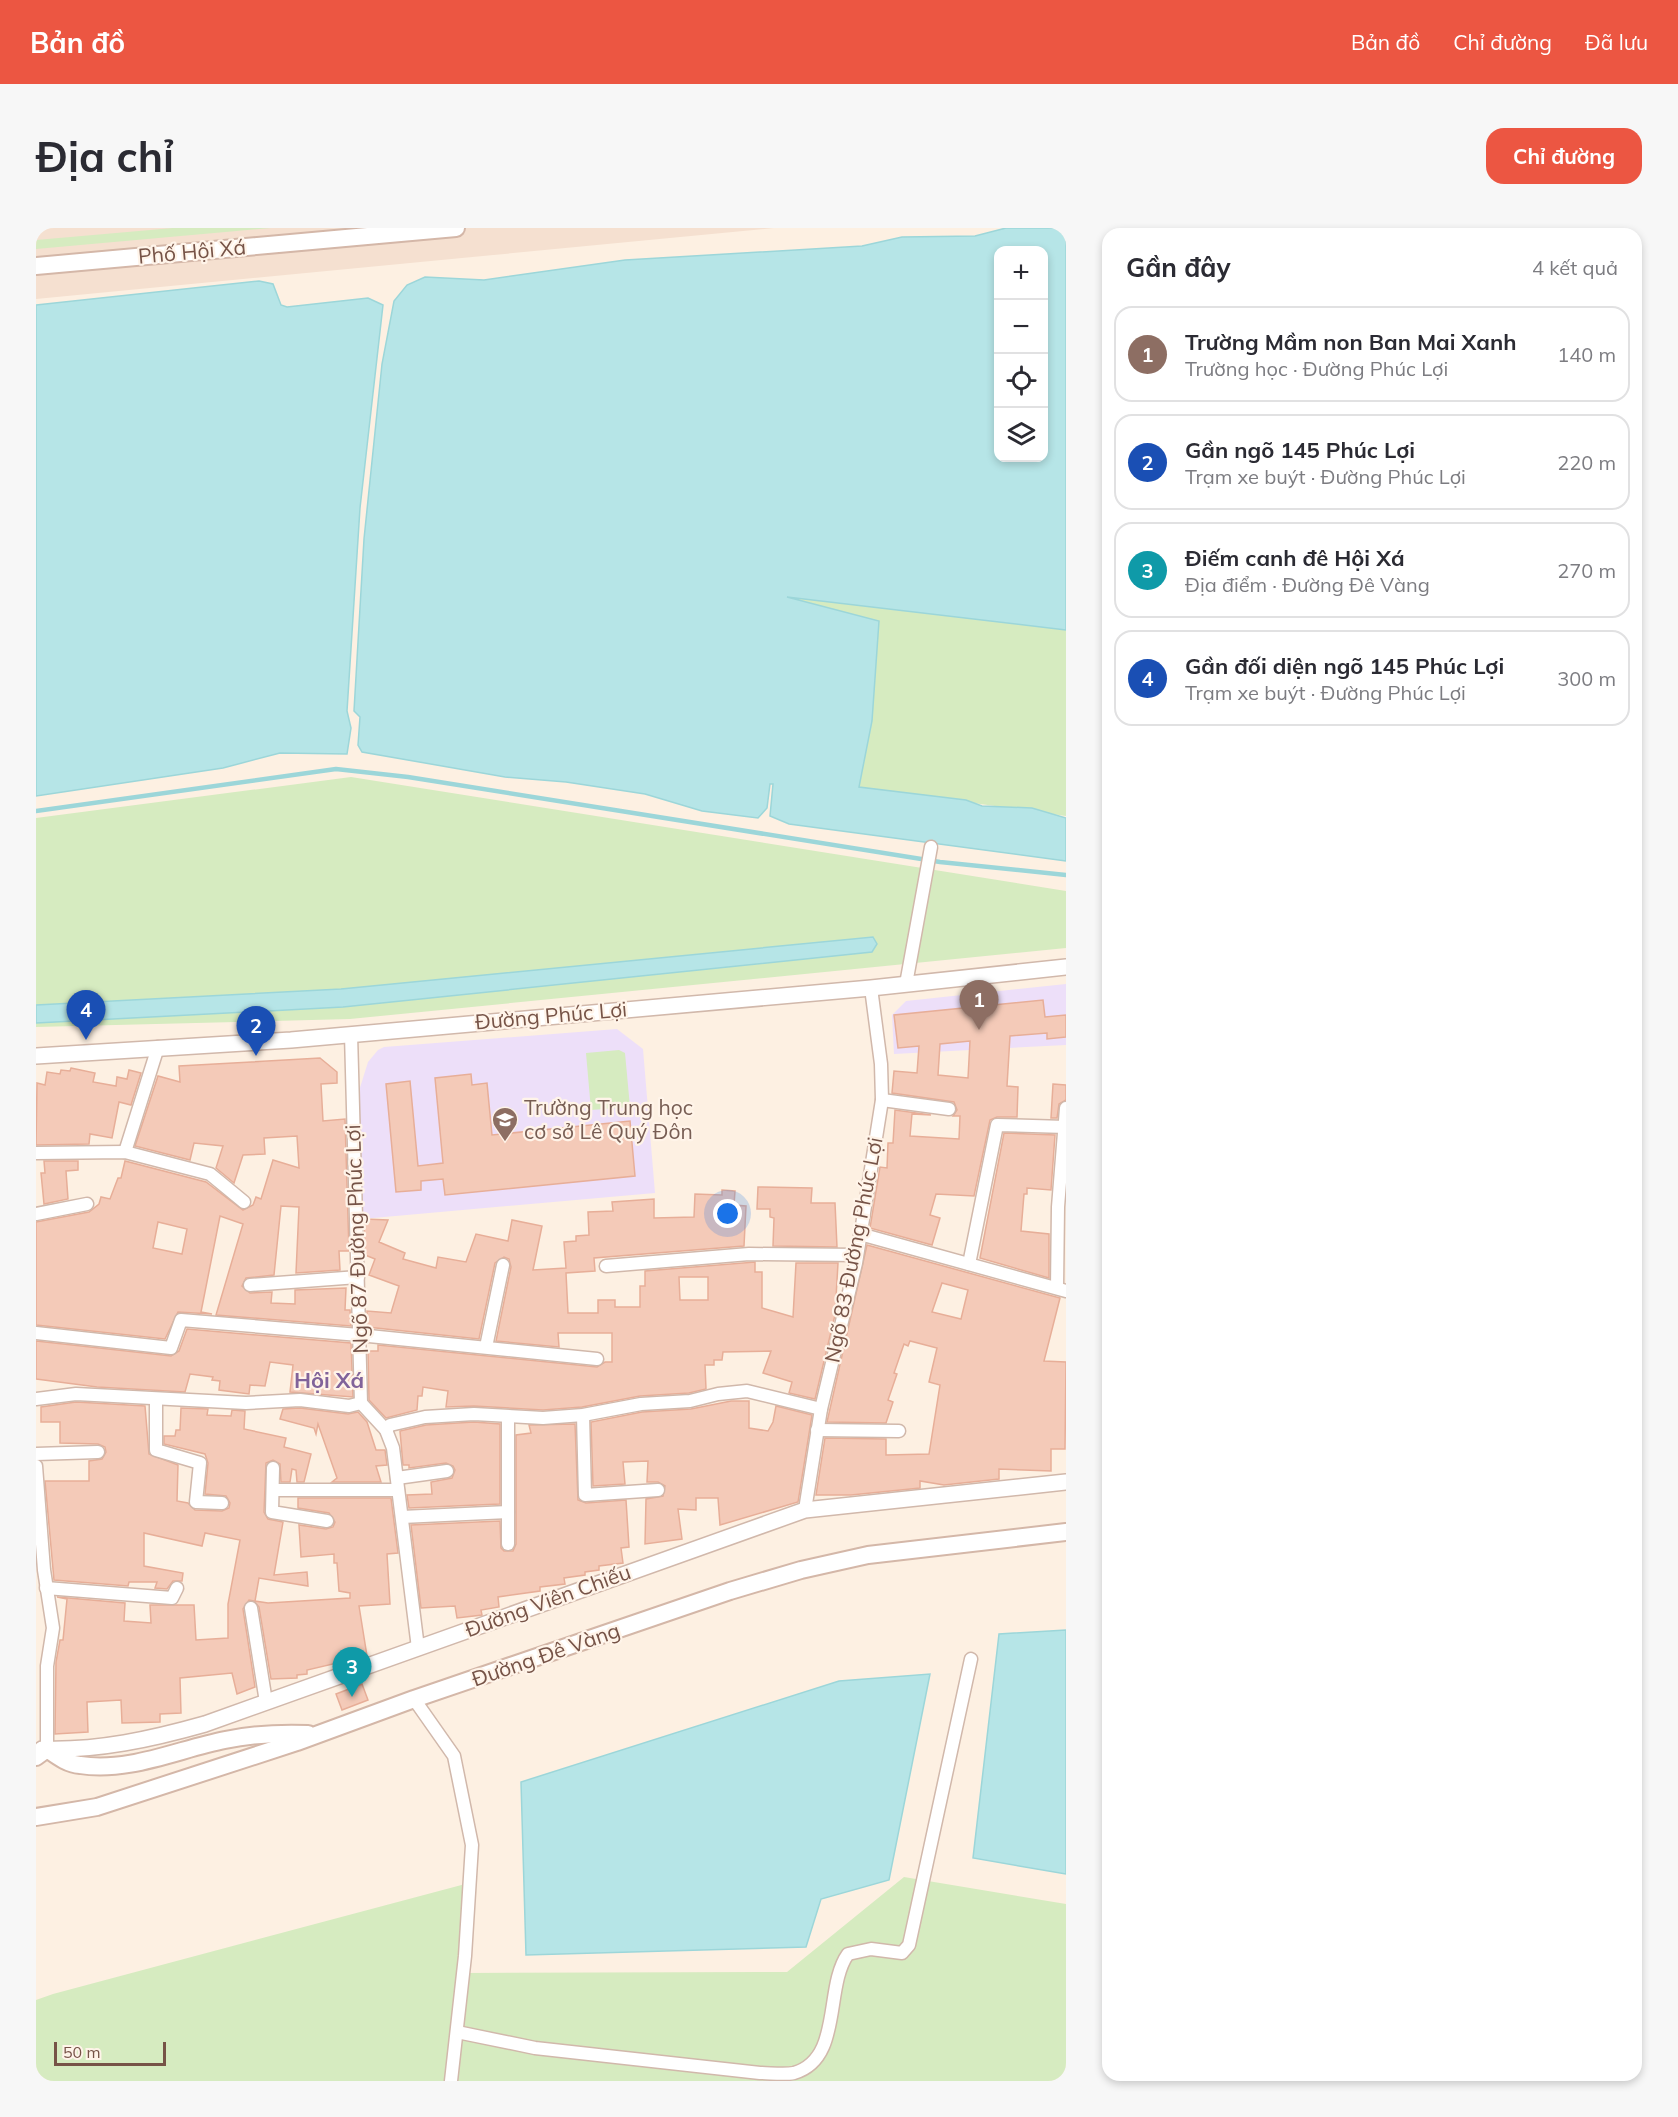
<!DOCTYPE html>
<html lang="vi">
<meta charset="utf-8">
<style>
:root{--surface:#fff;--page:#f7f7f7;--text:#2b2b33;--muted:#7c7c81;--line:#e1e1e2;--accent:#ec5642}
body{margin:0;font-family:Mulish,sans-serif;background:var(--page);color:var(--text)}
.controls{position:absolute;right:18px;top:18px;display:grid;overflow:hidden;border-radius:12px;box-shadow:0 3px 9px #0003}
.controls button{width:54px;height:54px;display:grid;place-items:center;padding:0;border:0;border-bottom:2px solid var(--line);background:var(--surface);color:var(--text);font:30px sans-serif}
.scale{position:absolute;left:18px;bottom:15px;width:112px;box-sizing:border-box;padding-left:6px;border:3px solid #765347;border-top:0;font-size:16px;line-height:21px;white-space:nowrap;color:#765347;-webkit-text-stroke:4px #fff4e9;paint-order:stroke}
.you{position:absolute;left:692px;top:986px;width:21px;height:21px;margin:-15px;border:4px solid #fff;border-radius:50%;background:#1a73e8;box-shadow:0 0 0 9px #1a73e833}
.badge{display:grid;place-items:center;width:39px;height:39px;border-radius:50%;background:var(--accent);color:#fff;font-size:20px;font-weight:700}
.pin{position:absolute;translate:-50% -50px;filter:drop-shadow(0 2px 3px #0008)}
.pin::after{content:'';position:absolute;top:32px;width:21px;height:18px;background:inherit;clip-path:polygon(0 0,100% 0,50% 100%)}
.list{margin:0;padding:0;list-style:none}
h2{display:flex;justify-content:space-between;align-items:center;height:78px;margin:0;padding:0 24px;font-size:26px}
h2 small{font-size:20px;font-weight:400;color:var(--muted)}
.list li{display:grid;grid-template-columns:39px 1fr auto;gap:18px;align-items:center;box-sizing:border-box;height:96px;margin:0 12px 12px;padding:0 12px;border:2px solid var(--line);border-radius:18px}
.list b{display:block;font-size:22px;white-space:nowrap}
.list p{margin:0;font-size:20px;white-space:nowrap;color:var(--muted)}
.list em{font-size:20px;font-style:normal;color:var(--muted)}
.icon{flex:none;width:33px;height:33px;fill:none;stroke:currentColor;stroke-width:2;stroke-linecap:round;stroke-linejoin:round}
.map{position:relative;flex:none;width:1030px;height:1853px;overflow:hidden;border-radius:18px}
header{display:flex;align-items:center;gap:36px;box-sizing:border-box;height:84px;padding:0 30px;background:var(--accent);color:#fff}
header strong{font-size:28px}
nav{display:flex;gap:33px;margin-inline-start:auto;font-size:21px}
.intro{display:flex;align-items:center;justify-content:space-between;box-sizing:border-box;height:144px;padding:0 36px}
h1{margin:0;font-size:42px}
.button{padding:15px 27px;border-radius:18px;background:var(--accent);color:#fff;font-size:21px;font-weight:700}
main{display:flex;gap:36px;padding:0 36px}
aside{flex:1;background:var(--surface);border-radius:18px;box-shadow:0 3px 9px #0003}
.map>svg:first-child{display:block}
</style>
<header>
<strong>Bản đồ</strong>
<nav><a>Bản đồ</a><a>Chỉ đường</a><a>Đã lưu</a></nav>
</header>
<div class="intro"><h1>Địa chỉ</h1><a class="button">Chỉ đường</a></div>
<main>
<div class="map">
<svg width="1030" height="1853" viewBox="0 0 1030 1853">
<rect width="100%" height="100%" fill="#fdf0e2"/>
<path fill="#f5e0d0" d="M 0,0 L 738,0 L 0,71 Z"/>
<g fill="#eddff9">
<path d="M 1030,756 L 1030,817 L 858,826 L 856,787 L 870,773 Z"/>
<path d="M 581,801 L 607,821 L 619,965 L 326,991 L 322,866 L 332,834 L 342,822 L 348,819 Z"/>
</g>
<g fill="#d6ebc0">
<path d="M 137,0 L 235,0 L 0,21 L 0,12 Z"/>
<path d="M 745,367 L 1030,402 L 1030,588 L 823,559 Z"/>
<path d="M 315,549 L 1030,663 L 1030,720 L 314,791 L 0,799 L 0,590 Z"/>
<path d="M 583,822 L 589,825 L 594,879 L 555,882 L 550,825 Z"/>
<path d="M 868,1649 L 1030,1676 L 1030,1853 L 0,1853 L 0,1772 L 17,1766 L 433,1655 L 428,1745 L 751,1744 Z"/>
</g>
<g fill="#b6e5e7" stroke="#9cd6d9" stroke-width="1.5" fill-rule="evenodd">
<path d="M 970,0 L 1030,0 L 1030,402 L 751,369 L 843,393 L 836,493 L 823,559 L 930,572 L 946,578 L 996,580 L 1030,590 L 1030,633 L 753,596 L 734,588 L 737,556 L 734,556 L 731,580 L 722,590 L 666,583 L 609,566 L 530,554 L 469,549 L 326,524 L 322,517 L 324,489 L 318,483 L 328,311 L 346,136 L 358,73 L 371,57 L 389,49 L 448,52 L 589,32 L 826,18 L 866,9 L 939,8 ZM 963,22 L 1008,22 L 1008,230 L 963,230 Z"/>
<path d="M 223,53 L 237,56 L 245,77 L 251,79 L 332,70 L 347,77 L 324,280 L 311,483 L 315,500 L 311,526 L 244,525 L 187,540 L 0,568 L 0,77 Z"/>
<path d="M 837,709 L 841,716 L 836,724 L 307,779 L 0,795 L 0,777 L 305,761 Z"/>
<path d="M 1030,1402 L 1030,1646 L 937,1630 L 963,1406 Z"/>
<path d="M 894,1446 L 853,1652 L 785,1671 L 770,1719 L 490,1727 L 485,1554 L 803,1453 Z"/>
</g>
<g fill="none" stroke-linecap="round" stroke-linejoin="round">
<path stroke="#9cd6d9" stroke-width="4.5" d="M 0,583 L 300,541 L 372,549 L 904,634 L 1030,647"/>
</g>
<g fill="#f4cab8" stroke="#e7ae98" stroke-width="1.5" fill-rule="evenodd">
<path d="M 1007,772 L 1009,789 L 1030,787 L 1030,809 L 1011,811 L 1011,805 L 974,808 L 971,858 L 982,859 L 981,889 L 961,889 L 954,892 L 938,968 L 900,966 L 894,987 L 904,990 L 896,1017 L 834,1000 L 844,939 L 851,940 L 852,915 L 857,915 L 859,882 L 895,887 L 876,886 L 874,908 L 923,911 L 924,888 L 917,888 L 921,882 L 918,874 L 856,865 L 858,843 L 881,845 L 883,818 L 862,820 L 858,787 ZM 934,813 L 932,850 L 902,847 L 904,816 Z"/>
<path d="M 284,830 L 301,844 L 301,855 L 285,856 L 287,893 L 309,891 L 313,1023 L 303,1023 L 304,1042 L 260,1045 L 263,979 L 245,978 L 238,1047 L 210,1050 L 206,1058 L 214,1065 L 236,1064 L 235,1075 L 259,1076 L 259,1062 L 310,1060 L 309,1082 L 314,1082 L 315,1098 L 180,1087 L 207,996 L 184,988 L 165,1084 L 176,1086 L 142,1084 L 129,1111 L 0,1097 L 0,994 L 53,984 L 63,976 L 65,969 L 74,971 L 82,950 L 85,950 L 89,933 L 170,954 L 207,982 L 217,977 L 220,969 L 225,971 L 237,932 L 263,940 L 261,908 L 228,910 L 229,926 L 207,927 L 198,955 L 180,940 L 187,918 L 158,915 L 154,932 L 99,918 L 122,848 L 144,854 L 143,838 ZM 122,994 L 151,1001 L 146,1026 L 117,1020 Z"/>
<path d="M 35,840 L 59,845 L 57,854 L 80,858 L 81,849 L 91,851 L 93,842 L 105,845 L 95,877 L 83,874 L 76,910 L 54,906 L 53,916 L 0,917 L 1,855 L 9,857 L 11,844 L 24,846 L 25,842 L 34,843 Z"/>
<path d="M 435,846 L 436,857 L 451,855 L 456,907 L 594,893 L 599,948 L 409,967 L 407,951 L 385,953 L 385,962 L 360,964 L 350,856 L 374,853 L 382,938 L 407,935 L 399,850 Z"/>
<path d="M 1017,856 L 1030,857 L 1030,872 L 1023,876 L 1021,890 L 1015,890 Z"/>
<path d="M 968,905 L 1019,907 L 1015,962 L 991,960 L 991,966 L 988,966 L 985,1003 L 1013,1006 L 1013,1050 L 944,1030 Z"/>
<path d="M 8,933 L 42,933 L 42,942 L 30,943 L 32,971 L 8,976 L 5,945 L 9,945 Z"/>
<path d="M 722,959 L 776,960 L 775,975 L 799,975 L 801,1019 L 737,1018 L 738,990 L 734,989 L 734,981 L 721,981 Z"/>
<path d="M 686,962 L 699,963 L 698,977 L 710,978 L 708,1018 L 558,1030 L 559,1043 L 530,1045 L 532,1085 L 562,1085 L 562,1072 L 579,1072 L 579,1079 L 604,1079 L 604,1058 L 609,1058 L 609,1043 L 719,1034 L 719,1044 L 726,1044 L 726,1080 L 757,1089 L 760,1035 L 802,1035 L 799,1087 L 779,1171 L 753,1165 L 756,1154 L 727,1145 L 735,1123 L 687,1124 L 686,1132 L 678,1132 L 678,1137 L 669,1137 L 670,1161 L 653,1165 L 604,1168 L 546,1179 L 507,1182 L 438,1178 L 410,1179 L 412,1163 L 387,1159 L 386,1168 L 382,1168 L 381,1182 L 350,1190 L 333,1172 L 332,1123 L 342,1123 L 342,1117 L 561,1139 L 569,1134 L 576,1134 L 576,1105 L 522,1105 L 523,1119 L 460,1113 L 475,1039 L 473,1031 L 468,1029 L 459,1035 L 443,1111 L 331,1099 L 331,1083 L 355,1085 L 363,1058 L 333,1047 L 339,1031 L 329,1027 L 328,991 L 352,992 L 343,1014 L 369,1025 L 367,1031 L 400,1040 L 402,1029 L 430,1034 L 440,1006 L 472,1013 L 476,992 L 506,998 L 497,1042 L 530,1040 L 528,1014 L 540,1013 L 540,1008 L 553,1007 L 552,984 L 577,983 L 576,974 L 618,971 L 618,990 L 658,989 L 659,966 L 686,967 ZM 643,1049 L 672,1049 L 672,1072 L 644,1072 Z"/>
<path d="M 831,1017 L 1024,1070 L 1008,1133 L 1030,1134 L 1029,1221 L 1015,1221 L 1015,1243 L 963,1241 L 963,1251 L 908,1257 L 884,1253 L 884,1260 L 815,1267 L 780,1267 L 789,1210 L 850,1211 L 850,1227 L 893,1226 L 904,1157 L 893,1154 L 901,1120 L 874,1113 L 872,1118 L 868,1116 L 858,1145 L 861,1146 L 852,1172 L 857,1174 L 850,1195 L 791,1194 ZM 906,1055 L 932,1062 L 925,1091 L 896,1084 Z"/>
<path d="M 151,1101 L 315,1115 L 317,1169 L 254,1164 L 257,1137 L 234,1134 L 229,1158 L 214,1157 L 213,1166 L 183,1162 L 184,1153 L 176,1152 L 177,1149 L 154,1146 L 149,1164 L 61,1159 L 0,1151 L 0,1113 L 135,1128 L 143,1123 Z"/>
<path d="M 695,1173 L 713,1173 L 713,1200 L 732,1203 L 737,1194 L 740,1178 L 776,1187 L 762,1274 L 684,1297 L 682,1270 L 660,1270 L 660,1282 L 642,1281 L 646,1311 L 609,1316 L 610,1271 L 627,1268 L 629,1258 L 622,1254 L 611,1254 L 612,1233 L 587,1234 L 589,1256 L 557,1258 L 555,1194 L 606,1184 L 655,1181 Z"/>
<path d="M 40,1174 L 109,1178 L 113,1226 L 142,1237 L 141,1273 L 152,1275 L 159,1282 L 186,1283 L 193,1280 L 194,1275 L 190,1268 L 169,1266 L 172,1235 L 169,1226 L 128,1216 L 128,1208 L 139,1208 L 140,1202 L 144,1202 L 145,1180 L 172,1181 L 171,1187 L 195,1188 L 196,1182 L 209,1183 L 208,1201 L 250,1210 L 248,1219 L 275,1226 L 268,1254 L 261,1254 L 260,1242 L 256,1241 L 254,1254 L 245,1254 L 244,1236 L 237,1232 L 230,1235 L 228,1284 L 232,1291 L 247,1294 L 238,1347 L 271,1344 L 272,1358 L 223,1350 L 219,1373 L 232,1375 L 314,1370 L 314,1365 L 303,1363 L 301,1335 L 298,1335 L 298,1326 L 265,1329 L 263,1297 L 290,1301 L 297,1299 L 299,1294 L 293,1285 L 262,1280 L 262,1270 L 355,1270 L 362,1325 L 351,1326 L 354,1376 L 323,1378 L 331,1428 L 271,1442 L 271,1446 L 261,1447 L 261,1450 L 235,1451 L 223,1379 L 218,1373 L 213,1372 L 207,1381 L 219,1459 L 201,1466 L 196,1445 L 144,1450 L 145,1485 L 124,1486 L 124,1494 L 86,1495 L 85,1472 L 51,1474 L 52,1504 L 19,1506 L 20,1434 L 24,1412 L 27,1412 L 31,1371 L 21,1369 L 89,1375 L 88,1393 L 115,1395 L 114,1377 L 158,1377 L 160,1412 L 192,1410 L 192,1376 L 204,1312 L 169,1305 L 166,1318 L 108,1305 L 108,1338 L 147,1345 L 146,1353 L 137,1353 L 131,1361 L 119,1360 L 121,1354 L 93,1354 L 92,1358 L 18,1352 L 9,1253 L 53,1253 L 53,1233 L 66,1231 L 70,1224 L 69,1219 L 62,1216 L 24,1215 L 24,1194 L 5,1194 L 5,1179 Z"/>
<path d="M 264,1180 L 312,1186 L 322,1184 L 331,1194 L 340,1222 L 349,1222 L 351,1237 L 340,1238 L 345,1254 L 296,1254 L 301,1250 L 282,1196 L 280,1206 L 278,1200 L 244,1191 L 247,1181 Z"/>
<path d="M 438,1194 L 464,1196 L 464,1276 L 373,1280 L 371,1267 L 396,1266 L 395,1254 L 416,1250 L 419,1242 L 417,1238 L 410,1235 L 373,1240 L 373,1237 L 367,1237 L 364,1203 L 390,1197 Z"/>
<path d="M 539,1196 L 542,1272 L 550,1275 L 590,1272 L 593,1319 L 585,1320 L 587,1335 L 563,1338 L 563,1342 L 549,1344 L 549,1347 L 528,1350 L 529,1356 L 504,1359 L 504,1363 L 462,1369 L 463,1379 L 445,1382 L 446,1387 L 421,1390 L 419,1378 L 385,1380 L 375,1297 L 464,1293 L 465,1320 L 468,1323 L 477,1323 L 480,1316 L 480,1207 L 495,1205 L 493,1197 Z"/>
<path d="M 326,1456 L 332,1472 L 306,1482 L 300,1466 Z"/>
</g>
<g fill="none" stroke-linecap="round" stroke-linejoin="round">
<defs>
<g id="minor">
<path d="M 870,756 L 895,619"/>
<path d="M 315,806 L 325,1175 L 350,1202 L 357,1220 L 382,1420"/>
<path d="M 846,872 L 913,881"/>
<path d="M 89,924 L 122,819"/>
<path d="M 0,925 L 89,924 L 174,946 L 208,974"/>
<path d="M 0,986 L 51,976"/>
<path d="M 824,1006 L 1030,1063"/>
<path d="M 933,1036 L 961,897 L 1030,899"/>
<path d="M 570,1038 L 713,1026 L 821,1027"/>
<path d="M 214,1057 L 322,1049"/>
<path d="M 1021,1060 L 1022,979 L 1030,880"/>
<path d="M 0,1105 L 135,1120 L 145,1092 L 323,1107 L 561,1131"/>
<path d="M 450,1119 L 467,1037"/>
<path d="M 0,1171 L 40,1166 L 210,1175 L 264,1172 L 313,1178 L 325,1175"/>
<path d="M 120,1171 L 120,1222 L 164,1235 L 160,1274 L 186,1275"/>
<path d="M 547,1187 L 549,1267 L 622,1262"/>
<path d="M 350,1202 L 354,1197 L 389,1189 L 438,1186 L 507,1190 L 547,1187 L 605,1176 L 654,1173 L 682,1166 L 711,1163 L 785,1181"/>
<path d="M 781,1202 L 863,1203"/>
<path d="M 0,1226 L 62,1224"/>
<path d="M 0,1238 L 8,1342 L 17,1400 L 11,1438 L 11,1521"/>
<path d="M 237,1240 L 236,1284 L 291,1293"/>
<path d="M 361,1250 L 411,1243"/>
<path d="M 238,1262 L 362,1262"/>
<path d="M 769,1282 L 785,1181 L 820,1035 L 846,872 L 845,836 L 835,760"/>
<path d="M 366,1289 L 472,1284"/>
<path d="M 472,1316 L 472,1188"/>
<path d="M 10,1360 L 136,1370 L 141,1360"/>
<path d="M 215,1380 L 230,1474"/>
<path d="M 378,1471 L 418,1528 L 436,1617 L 429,1728 L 415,1853"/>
<path d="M 421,1804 L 499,1820 L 724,1845 C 734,1845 748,1847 758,1845 C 807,1831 788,1759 812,1726 L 835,1721 L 866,1725 L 873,1717 L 935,1431"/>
</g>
<g id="tertiary">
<path d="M 0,828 L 255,812 L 835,760 L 1030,739"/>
<path d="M 6,1521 C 62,1523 116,1511 169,1496 L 769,1282 L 1030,1254"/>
</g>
<g id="secondary">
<path d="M 0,38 L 420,0"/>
<path d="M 0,1529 L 11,1521 C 21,1528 31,1536 44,1537 C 92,1545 143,1521 189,1512 C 217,1506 244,1505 272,1506"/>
<path d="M 0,1589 L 61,1579 L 261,1514 L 378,1471 L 694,1363 L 765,1342 L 832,1327 L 1030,1304"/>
</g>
</defs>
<use href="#minor" stroke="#d1b8ab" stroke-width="15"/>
<use href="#tertiary" stroke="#d1b8ab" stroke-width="18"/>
<use href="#secondary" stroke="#d4b7a8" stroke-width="20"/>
<use href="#minor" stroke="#fff" stroke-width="12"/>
<use href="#tertiary" stroke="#fff" stroke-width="15"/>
<use href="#secondary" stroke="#fff" stroke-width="16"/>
</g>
<defs>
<symbol id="school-pin" viewBox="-11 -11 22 30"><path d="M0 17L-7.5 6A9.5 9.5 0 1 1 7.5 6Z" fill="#8d6e63" stroke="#fff4e9"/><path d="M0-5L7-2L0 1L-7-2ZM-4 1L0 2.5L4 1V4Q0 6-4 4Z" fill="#fff"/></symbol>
</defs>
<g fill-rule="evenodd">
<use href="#school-pin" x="454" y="877" width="30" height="40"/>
</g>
<g text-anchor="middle" stroke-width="4.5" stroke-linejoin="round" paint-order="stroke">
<g font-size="21" fill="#765347" stroke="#fff4e9">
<text transform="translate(156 24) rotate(-5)" y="7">Phố Hội Xá</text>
<text transform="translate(515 788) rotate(-5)" y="7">Đường Phúc Lợi</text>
<text transform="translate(321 1011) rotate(-92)" y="7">Ngõ 87 Đường Phúc Lợi</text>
<text transform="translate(818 1022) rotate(-79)" y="7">Ngõ 83 Đường Phúc Lợi</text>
<text transform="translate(512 1373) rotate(-20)" y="7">Đường Viên Chiếu</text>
<text transform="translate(510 1427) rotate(-19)" y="7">Đường Đê Vàng</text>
</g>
<g font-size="21" fill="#785e54" stroke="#fff4e9" text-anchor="start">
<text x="488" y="887">Trường Trung học<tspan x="488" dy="24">cơ sở Lê Quý Đôn</tspan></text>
</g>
<g font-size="22" font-weight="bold" fill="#81639a" stroke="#fff4e9">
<text x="293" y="1160">Hội Xá</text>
</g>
</g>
</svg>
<div class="controls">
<button>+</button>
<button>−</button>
<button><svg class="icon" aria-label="locate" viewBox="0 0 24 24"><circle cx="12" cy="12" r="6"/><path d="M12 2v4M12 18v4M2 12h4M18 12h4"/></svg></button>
<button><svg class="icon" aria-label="layers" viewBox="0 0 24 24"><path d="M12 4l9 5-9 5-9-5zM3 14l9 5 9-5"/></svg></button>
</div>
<div class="scale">50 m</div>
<div class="you"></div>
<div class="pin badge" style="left:943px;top:802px;background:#8d6e63">1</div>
<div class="pin badge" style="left:220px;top:828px;background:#1a4fb4">2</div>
<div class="pin badge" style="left:316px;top:1469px;background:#0f9aa8">3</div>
<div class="pin badge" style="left:50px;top:812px;background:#1a4fb4">4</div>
</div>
<aside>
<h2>Gần đây<small>4 kết quả</small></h2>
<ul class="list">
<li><span class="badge" style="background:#8d6e63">1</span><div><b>Trường Mầm non Ban Mai Xanh</b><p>Trường học · Đường Phúc Lợi</p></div><em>140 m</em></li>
<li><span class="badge" style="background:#1a4fb4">2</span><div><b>Gần ngõ 145 Phúc Lợi</b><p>Trạm xe buýt · Đường Phúc Lợi</p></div><em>220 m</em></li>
<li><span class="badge" style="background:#0f9aa8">3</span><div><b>Điếm canh đê Hội Xá</b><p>Địa điểm · Đường Đê Vàng</p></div><em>270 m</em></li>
<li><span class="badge" style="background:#1a4fb4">4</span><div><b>Gần đối diện ngõ 145 Phúc Lợi</b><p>Trạm xe buýt · Đường Phúc Lợi</p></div><em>300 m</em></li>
</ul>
</aside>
</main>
